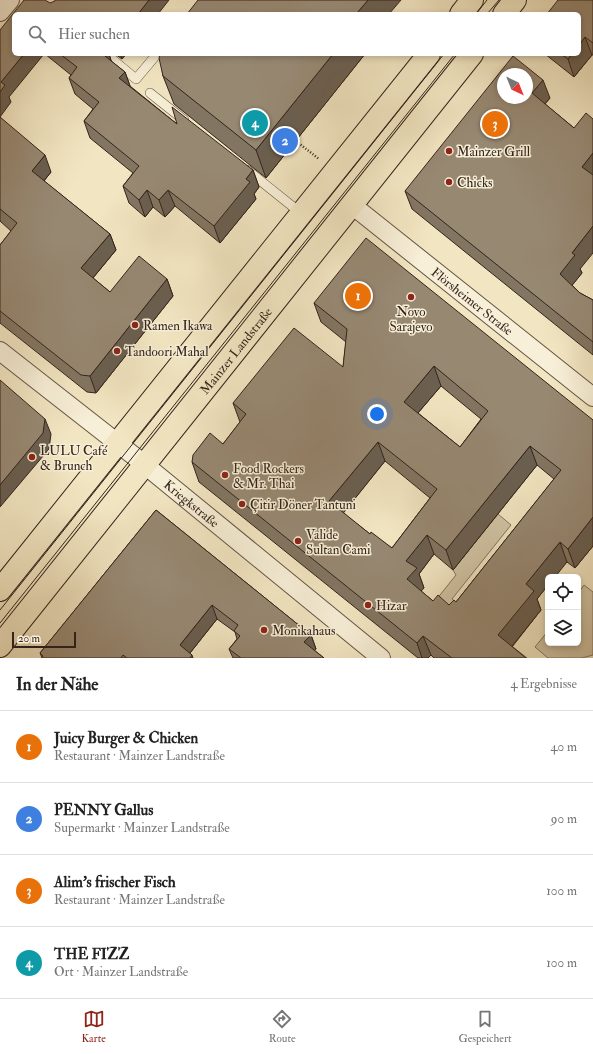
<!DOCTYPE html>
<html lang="de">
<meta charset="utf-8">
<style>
:root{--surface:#fff;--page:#f2f2f2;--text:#222;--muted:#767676;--line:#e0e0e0;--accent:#8f2418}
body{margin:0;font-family:"IM FELL Double Pica",serif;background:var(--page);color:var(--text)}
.controls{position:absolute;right:12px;bottom:12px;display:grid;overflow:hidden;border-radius:6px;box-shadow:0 2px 6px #0003}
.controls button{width:36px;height:36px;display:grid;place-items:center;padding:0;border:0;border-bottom:1px solid var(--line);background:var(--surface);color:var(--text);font:20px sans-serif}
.compass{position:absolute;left:497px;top:68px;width:36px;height:36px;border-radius:50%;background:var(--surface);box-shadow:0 2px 6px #0003;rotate:137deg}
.scale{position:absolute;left:12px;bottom:10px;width:64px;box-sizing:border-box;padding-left:4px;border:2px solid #34231b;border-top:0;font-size:11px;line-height:14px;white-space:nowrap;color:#34231b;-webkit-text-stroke:3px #f7efd7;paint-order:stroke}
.you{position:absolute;left:377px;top:414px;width:14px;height:14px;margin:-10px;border:3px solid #fff;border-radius:50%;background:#1a73e8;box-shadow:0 0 0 6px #1a73e833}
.badge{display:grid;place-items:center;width:26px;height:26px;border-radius:50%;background:var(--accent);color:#fff;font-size:13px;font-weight:700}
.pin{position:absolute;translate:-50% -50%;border:2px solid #fff;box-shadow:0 1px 4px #0006}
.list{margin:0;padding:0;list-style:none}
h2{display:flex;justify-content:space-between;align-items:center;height:52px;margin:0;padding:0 16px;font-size:17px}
h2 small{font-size:13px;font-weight:400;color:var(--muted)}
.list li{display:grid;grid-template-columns:26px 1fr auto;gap:12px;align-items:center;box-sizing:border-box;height:72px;padding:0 16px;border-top:1px solid var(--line)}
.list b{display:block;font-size:15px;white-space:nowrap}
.list p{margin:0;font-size:13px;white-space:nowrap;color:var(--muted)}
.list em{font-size:13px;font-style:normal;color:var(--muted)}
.icon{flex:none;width:22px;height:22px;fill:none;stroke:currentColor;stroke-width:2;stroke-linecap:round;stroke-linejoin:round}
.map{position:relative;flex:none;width:593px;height:658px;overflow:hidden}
.search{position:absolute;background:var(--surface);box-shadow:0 2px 6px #0003;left:12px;right:12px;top:12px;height:44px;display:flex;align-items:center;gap:10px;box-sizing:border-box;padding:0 14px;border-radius:6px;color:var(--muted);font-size:15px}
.sheet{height:340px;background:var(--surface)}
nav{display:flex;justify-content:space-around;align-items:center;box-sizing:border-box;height:56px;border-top:1px solid var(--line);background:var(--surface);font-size:11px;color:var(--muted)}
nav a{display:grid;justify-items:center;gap:2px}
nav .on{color:var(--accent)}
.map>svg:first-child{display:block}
</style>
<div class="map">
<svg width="593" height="658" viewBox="0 0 593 658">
<rect width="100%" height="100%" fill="#f2e6c2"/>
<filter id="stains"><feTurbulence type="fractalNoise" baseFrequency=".005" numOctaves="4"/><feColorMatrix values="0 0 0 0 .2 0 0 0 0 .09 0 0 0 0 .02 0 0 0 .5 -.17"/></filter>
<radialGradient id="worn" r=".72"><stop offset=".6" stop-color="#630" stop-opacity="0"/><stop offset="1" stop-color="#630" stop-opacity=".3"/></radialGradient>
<g fill="#d2c5a6" stroke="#837460">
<path d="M 498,514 L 511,525 L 452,599 L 527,658 L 498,658 L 428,610 L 456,575 L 453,570 Z"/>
<path d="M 584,585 L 593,592 L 593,655 L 582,658 L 548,658 L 535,647 L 548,631 L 548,643 L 578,643 L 578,593 Z"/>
</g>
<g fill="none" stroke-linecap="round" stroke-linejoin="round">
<defs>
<g id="lane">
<path d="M 106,54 L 136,79 L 157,54"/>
<path d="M 150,93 L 184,120"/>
<path d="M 247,170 L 302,214"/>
</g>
<g id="street">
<path d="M 0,12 L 10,0"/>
<path id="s1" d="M 352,205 L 593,397"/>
<path id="s2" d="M 0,351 L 134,456 L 381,658"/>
</g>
<g id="primary">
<path d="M 461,14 L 472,0"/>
<path d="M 504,14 L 515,0"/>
<path d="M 0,590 L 429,54"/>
<path id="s3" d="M 0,646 L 472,54"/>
</g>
</defs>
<use href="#lane" stroke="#645445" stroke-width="10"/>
<use href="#street" stroke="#645445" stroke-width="20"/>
<use href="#primary" stroke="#34231b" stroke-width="24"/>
<path stroke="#34231b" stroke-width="2.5" stroke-dasharray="1 2" stroke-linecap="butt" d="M 296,141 L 319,159"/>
<use href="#lane" stroke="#f7efd7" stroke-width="9"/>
<use href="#street" stroke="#f7efd7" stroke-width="18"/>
<use href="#primary" stroke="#f2e6c2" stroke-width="22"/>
<g stroke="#34231b" stroke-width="1">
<path d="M 476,14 L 487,0"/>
<path d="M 487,14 L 499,0"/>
<path d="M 0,610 L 444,54"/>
<path d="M 0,623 L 455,54"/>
</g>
</g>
<g fill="#827562" stroke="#34231b" fill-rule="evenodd">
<path d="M 593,0 L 593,55 L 592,55 L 574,77 L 545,54 L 579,54 Z"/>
<path d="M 45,54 L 109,54 L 111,61 L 125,72 L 130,86 L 177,124 L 253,170 L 259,187 L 254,194 L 256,199 L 220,243 L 175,206 L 165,217 L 153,207 L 145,217 L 129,203 L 123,186 L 133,173 L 90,138 L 84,121 L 93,109 L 75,94 L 69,78 L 71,75 Z"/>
<path d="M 115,54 L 126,54 L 122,59 Z"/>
<path d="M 160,54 L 365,54 L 266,178 L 174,104 L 163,76 Z"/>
<path d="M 550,98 L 545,104 L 574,128 L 580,269 L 582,273 L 572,285 L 580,293 L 593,300 L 593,355 L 412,209 L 405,191 Z"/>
<path d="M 0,117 L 51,172 L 44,181 L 110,234 L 116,250 L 93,278 L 110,292 L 167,279 L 173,296 L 96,393 L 87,392 L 0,323 L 0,245 L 11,231 L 0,221 Z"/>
<path d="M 314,303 L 593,420 L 593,546 L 575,568 L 567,562 L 548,577 L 548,585 L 537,599 L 541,610 L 512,647 L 526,658 L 434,658 L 431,655 L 428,658 L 418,658 L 199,482 L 192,462 L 223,444 L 240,422 L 233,403 L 343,367 L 346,342 L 321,322 ZM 441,386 L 481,419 L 460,447 L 418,413 ZM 385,461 L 430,498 L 392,548 L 370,534 L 343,513 ZM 537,465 L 554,479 L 456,602 L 449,605 L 433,601 L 421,591 L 424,588 L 419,574 L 434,554 L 453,570 Z"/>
<path d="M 156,510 L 311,635 L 316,649 L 314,650 L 324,658 L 233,658 L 229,649 L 237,639 L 235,632 L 217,619 L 190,653 L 192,655 L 193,658 L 42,658 L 40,653 Z"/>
</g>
<g fill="#6a5f50" stroke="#34231b">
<path d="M 149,0 L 169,0 L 158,14 L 138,14 Z"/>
<path d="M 368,0 L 401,0 L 389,14 L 358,14 L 357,13 Z"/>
<path d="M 585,37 L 592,55 L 574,77 L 568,59 L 572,54 L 579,54 L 579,45 Z"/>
<path d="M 24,54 L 44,54 L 9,97 L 11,102 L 0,117 L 0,92 L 1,82 Z"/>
<path d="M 107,54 L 109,54 L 114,69 L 105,56 Z"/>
<path d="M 120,54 L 126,54 L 122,59 Z"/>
<path d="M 333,54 L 365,54 L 266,178 L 256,150 Z"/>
<path d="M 125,72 L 131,89 L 119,78 Z"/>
<path d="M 543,80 L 550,98 L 538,112 L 532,93 Z"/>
<path d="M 593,153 L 593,180 L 582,167 Z"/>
<path d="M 45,155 L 51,172 L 38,188 L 32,171 Z"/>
<path d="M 253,170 L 259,187 L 254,194 L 256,199 L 220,243 L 214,226 L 246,179 Z"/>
<path d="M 147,190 L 153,207 L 145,217 L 139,200 Z"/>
<path d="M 168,190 L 175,206 L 165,217 L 159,200 Z"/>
<path d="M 593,226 L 593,253 L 580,269 L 582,273 L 566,293 L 560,274 L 572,253 Z"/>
<path d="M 110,234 L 116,250 L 87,285 L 81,268 Z"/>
<path d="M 167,279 L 173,296 L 96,393 L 90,376 Z"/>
<path d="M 434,366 L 441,386 L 411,421 L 404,402 Z"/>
<path d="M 45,419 L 51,434 L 49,449 L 0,507 L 0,485 Z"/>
<path d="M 378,442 L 385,461 L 337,521 L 329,501 Z"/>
<path d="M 530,446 L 537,465 L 453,570 L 446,550 Z"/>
<path d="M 593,517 L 593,546 L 575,568 L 568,549 Z"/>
<path d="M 427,535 L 434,554 L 419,574 L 424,588 L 414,599 L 407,579 L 406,561 Z"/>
<path d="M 560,542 L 567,562 L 555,577 L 548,577 L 548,585 L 537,599 L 541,610 L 505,655 L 498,635 L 526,584 Z"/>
<path d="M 212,605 L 217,619 L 186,658 L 180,645 Z"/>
<path d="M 311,635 L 316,649 L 309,656 L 304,642 Z"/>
<path d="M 423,636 L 431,655 L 428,658 L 422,658 L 417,643 Z"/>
</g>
<g fill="#978872" stroke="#34231b" fill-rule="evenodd">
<path d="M 24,0 L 45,0 L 50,3 L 55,1 L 55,0 L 149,0 L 138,14 L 14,14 L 14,54 L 24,54 L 1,82 L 5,85 L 0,92 L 0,30 Z"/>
<path d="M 198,0 L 368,0 L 357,13 L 359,14 L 187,14 Z"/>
<path d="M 558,0 L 593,0 L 593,43 L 585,37 L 579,45 L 579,14 L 547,14 Z"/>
<path d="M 60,54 L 107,54 L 105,56 L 125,72 L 119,78 L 177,124 L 172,107 L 253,170 L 246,179 L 250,182 L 214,226 L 168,190 L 159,200 L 147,190 L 139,200 L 123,186 L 139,166 L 84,121 L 99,102 L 69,78 L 77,67 Z"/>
<path d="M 160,54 L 333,54 L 256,150 L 163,76 L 159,58 Z"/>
<path d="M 561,54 L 572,54 L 568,59 Z"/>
<path d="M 513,56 L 543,80 L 532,93 L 574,128 L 586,113 L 593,119 L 593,153 L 582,167 L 593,175 L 593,226 L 572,253 L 575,255 L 560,274 L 580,293 L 593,300 L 593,342 L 405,191 ZM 503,74 L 527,74 L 527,98 L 503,98 Z"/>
<path d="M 0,117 L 45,155 L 32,171 L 110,234 L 81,268 L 110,292 L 139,256 L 167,279 L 90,376 L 81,375 L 0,311 L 0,245 L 17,223 L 0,209 Z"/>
<path d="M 366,238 L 593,420 L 593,517 L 568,549 L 560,542 L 526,584 L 534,591 L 498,635 L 526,658 L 452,658 L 423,636 L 417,643 L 192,462 L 193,455 L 210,433 L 223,444 L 246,414 L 233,403 L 294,328 L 343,367 L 347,329 L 314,303 ZM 434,366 L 488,411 L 460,447 L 404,402 ZM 378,442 L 437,489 L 392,548 L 371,532 L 370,534 L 329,501 ZM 530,446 L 561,470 L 456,602 L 454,600 L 449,605 L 438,595 L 433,601 L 407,579 L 417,568 L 406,561 L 427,535 L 446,550 Z"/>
<path d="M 0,380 L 45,419 L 43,433 L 0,485 Z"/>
<path d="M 156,510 L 311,635 L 304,642 L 324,658 L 241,658 L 229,649 L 240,636 L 234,631 L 238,625 L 212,605 L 180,645 L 192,655 L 190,658 L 127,658 L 123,655 L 121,658 L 42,658 L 43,656 L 40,653 Z"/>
</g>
<g fill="#8f2418" stroke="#f7efd7" stroke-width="1.5">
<circle cx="449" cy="151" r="4"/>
<circle cx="449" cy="182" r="4"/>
<circle cx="411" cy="297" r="4"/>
<circle cx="135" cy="325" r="4"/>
<circle cx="117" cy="351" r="4"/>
<circle cx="32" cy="457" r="4"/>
<circle cx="225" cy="475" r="4"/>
<circle cx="242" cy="504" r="4"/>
<circle cx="298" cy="541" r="4"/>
<circle cx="368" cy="605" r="4"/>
<circle cx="264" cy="630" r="4"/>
</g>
<g text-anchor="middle" stroke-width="3" stroke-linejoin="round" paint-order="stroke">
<g font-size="13" fill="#34231b" stroke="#f7efd7" text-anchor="start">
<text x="457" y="156">Mainzer Grill</text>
<text x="457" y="187">Chicks</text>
<text x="411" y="316" text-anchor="middle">Novo<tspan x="411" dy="15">Sarajevo</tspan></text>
<text x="143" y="330">Ramen Ikawa</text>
<text x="125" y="356">Tandoori Mahal</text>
<text x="40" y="455">LULU Café<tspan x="40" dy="15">&amp; Brunch</tspan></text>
<text x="233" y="473">Food Rockers<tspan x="233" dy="15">&amp; Mr. Thai</tspan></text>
<text x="250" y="509">Çitir Döner Tantuni</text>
<text x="306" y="539">Valide<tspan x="306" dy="15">Sultan Cami</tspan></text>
<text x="376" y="610">Hizar</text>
<text x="272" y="635">Monikahaus</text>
</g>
<g font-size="13" fill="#34231b" stroke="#f7efd7">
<text dy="5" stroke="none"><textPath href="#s1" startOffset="154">Flörsheimer Straße</textPath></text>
<text dy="5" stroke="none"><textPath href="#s3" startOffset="378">Mainzer Landstraße</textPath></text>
<text dy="5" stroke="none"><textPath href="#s2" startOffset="245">Kriegkstraße</textPath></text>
</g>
</g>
<rect width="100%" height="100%" filter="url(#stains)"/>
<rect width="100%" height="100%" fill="url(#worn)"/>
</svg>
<div class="controls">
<button><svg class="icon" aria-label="locate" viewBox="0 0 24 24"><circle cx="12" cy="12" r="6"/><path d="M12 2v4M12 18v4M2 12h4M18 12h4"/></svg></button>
<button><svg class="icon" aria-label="layers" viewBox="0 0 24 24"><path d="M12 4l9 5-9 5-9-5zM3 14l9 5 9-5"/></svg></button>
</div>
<svg class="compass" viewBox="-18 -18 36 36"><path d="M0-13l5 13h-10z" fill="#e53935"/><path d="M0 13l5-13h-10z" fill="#767676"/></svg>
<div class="scale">20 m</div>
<div class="you"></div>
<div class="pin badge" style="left:358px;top:296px;background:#e8710a">1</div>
<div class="pin badge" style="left:285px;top:141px;background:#3f7fe0">2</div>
<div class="pin badge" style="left:495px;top:124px;background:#e8710a">3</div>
<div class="pin badge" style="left:255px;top:123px;background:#0f9aa8">4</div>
<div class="search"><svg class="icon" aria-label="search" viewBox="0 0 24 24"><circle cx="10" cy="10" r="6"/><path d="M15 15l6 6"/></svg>Hier suchen</div>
</div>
<section class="sheet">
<h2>In der Nähe<small>4 Ergebnisse</small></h2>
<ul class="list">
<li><span class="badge" style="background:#e8710a">1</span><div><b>Juicy Burger &amp; Chicken</b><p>Restaurant · Mainzer Landstraße</p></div><em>40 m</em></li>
<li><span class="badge" style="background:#3f7fe0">2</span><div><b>PENNY Gallus</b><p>Supermarkt · Mainzer Landstraße</p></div><em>90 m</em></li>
<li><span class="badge" style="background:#e8710a">3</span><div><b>Alim's frischer Fisch</b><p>Restaurant · Mainzer Landstraße</p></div><em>100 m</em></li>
<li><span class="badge" style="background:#0f9aa8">4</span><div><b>THE FIZZ</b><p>Ort · Mainzer Landstraße</p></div><em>100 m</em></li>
</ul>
</section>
<nav>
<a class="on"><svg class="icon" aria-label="map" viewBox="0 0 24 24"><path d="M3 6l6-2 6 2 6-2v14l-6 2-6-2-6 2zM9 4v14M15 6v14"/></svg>Karte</a>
<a><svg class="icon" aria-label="directions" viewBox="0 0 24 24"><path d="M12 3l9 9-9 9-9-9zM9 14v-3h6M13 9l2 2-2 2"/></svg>Route</a>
<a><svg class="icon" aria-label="saved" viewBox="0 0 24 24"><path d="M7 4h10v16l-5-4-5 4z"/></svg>Gespeichert</a>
</nav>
